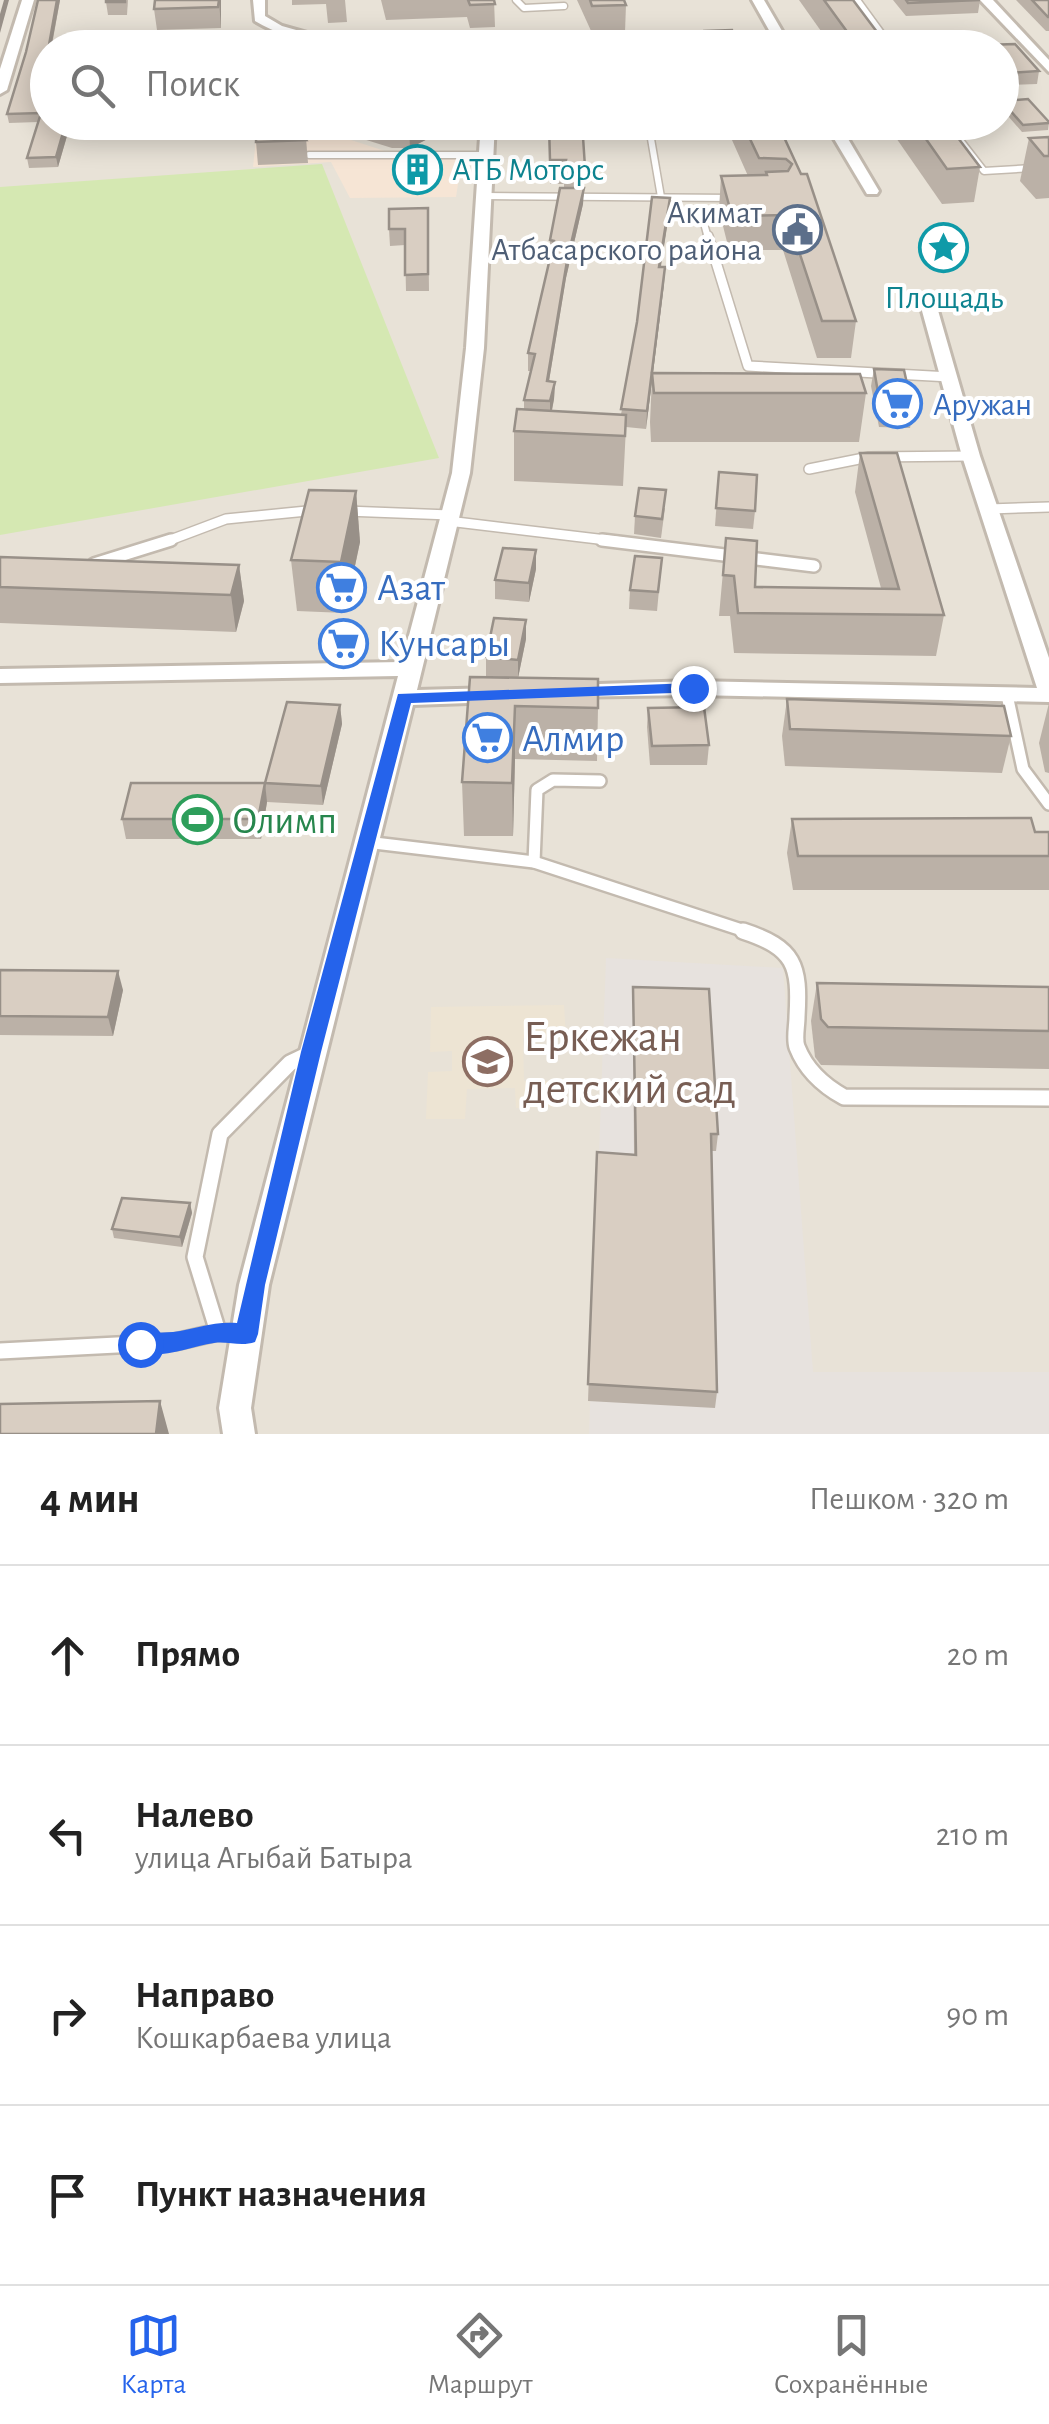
<!DOCTYPE html>
<html lang="ru">
<meta charset="utf-8">
<style>
:root{--surface:#fff;--page:#f2f2f2;--text:#222;--muted:#767676;--line:#e0e0e0;--accent:#2563eb}
body{margin:0;font-family:"Alegreya Sans",sans-serif;background:var(--page);color:var(--text)}
.stop{position:absolute;width:30px;height:30px;margin:-22px;border:8px solid #2563eb;border-radius:50%;background:#fff}
.stop.end{background:#2563eb;border-color:#fff;box-shadow:0 2px 10px #0008}
.list{margin:0;padding:0;list-style:none}
h2{display:flex;justify-content:space-between;align-items:center;height:130px;margin:0;padding:0 40px;font-size:42px}
h2 small{font-size:32px;font-weight:400;color:var(--muted)}
.list li{display:grid;grid-template-columns:65px 1fr auto;gap:30px;align-items:center;box-sizing:border-box;height:180px;padding:0 40px;border-top:2px solid var(--line)}
.list b{display:block;font-size:38px;white-space:nowrap}
.list p{margin:0;font-size:32px;white-space:nowrap;color:var(--muted)}
.list em{font-size:32px;font-style:normal;color:var(--muted)}
.icon{flex:none;width:55px;height:55px;fill:none;stroke:currentColor;stroke-width:2;stroke-linecap:round;stroke-linejoin:round}
.map{position:relative;flex:none;width:1049px;height:1434px;overflow:hidden}
.search{position:absolute;background:var(--surface);box-shadow:0 5px 25px #0003;left:30px;right:30px;top:30px;height:110px;display:flex;align-items:center;gap:25px;box-sizing:border-box;padding:0 35px;border-radius:55px;color:var(--muted);font-size:38px}
.sheet{height:850px;background:var(--surface)}
nav{display:flex;justify-content:space-around;align-items:center;box-sizing:border-box;height:140px;border-top:2px solid var(--line);background:var(--surface);font-size:28px;color:var(--muted)}
nav a{display:grid;justify-items:center;gap:5px}
nav .on{color:var(--accent)}
.map>svg:first-child{display:block}
</style>
<div class="map">
<svg width="1049" height="1434" viewBox="0 0 1049 1434">
<rect width="100%" height="100%" fill="#f5f0e9"/>
<path fill="#e8e2d7" fill-rule="evenodd" d="M 0,0 L 1049,0 L 1049,1434 L 0,1434 ZM 48,48 L 1002,48 L 1002,122 L 48,122 Z"/>
<path fill="#f6e5d5" d="M 304,136 L 348,139 L 391,153 L 463,152 L 456,197 L 350,198 L 331,162 L 253,167 L 256,139 Z"/>
<path fill="#e7e2de" d="M 606,958 L 783,968 L 813,1372 L 1049,1372 L 1049,1434 L 589,1434 Z"/>
<path fill="#ede4d3" d="M 564,1005 L 566,1037 L 523,1038 L 524,1081 L 555,1081 L 556,1107 L 516,1108 L 515,1088 L 467,1089 L 465,1119 L 426,1119 L 428,1072 L 452,1071 L 452,1051 L 430,1052 L 431,1007 Z"/>
<path fill="#d5e8b2" d="M 322,164 L 439,458 L 0,535 L 0,187 Z"/>
<g fill="none" stroke-linecap="round" stroke-linejoin="round">
<defs>
<g id="lane-far3">
<path d="M 516,0 L 524,8 L 564,6"/>
<path d="M 857,0 L 892,48"/>
<path d="M 946,122 L 984,171 L 1049,167"/>
<path d="M 650,133 L 661,197"/>
<path d="M 309,155 L 486,155"/>
<path d="M 484,196 L 735,198"/>
<path d="M 705,227 L 708,238"/>
</g>
<g id="lane-far2">
<path d="M 708,236 L 748,366 L 950,377"/>
<path d="M 809,469 L 869,457 L 971,456"/>
<path d="M 989,509 L 1049,507"/>
<path d="M 346,511 L 450,515"/>
<path d="M 448,521 L 623,542"/>
<path d="M 165,542 L 226,519 L 317,510"/>
</g>
<g id="lane-far1">
<path d="M 602,540 L 814,566"/>
<path d="M 94,564 L 171,540"/>
<path d="M 1007,695 L 1023,769 L 1049,804"/>
<path d="M 366,842 L 534,862 L 751,933"/>
<path d="M 534,862 L 537,790 L 553,780 L 600,781"/>
</g>
<g id="lane">
<path d="M 743,931 C 795,948 800,965 797,1017 C 797,1026 794,1039 797,1047 C 806,1070 824,1086 844,1097 L 1049,1098"/>
<path d="M 246,1334 L 218,1332 L 195,1257 L 220,1134 L 290,1063 L 311,1053"/>
<path d="M 0,1351 L 175,1342 L 218,1332"/>
</g>
<g id="street">
<path d="M 22,0 L 34,0 L 7,90 L 0,94 L 0,69 Z"/>
<path d="M 253,0 L 265,0 L 265,16 L 282,26 L 321,37 L 436,44 L 442,48 C 378,48 312,55 255,21 Z"/>
<path d="M 752,0 L 764,0 L 792,48 L 779,48 Z"/>
<path d="M 980,0 L 993,0 L 1049,60 L 1049,72 Z"/>
<path d="M 481,122 L 495,122 L 484,348 L 470,473 L 417,690 L 496,688 L 507,695 L 496,702 L 413,705 L 269,1285 L 251,1408 L 255,1434 L 223,1434 L 219,1408 L 239,1285 L 398,676 L 0,683 L 0,669 L 402,662 L 452,473 L 466,348 Z"/>
<path d="M 824,122 L 838,122 L 879,191 L 877,194 L 867,194 Z"/>
<path d="M 927,295 L 935,300 L 980,456 L 1049,658 L 1049,702 L 693,695 L 560,697 L 557,692 L 560,687 L 568,685 L 693,681 L 1037,688 L 962,456 L 919,300 Z"/>
</g>
</defs>
<use href="#lane-far3" stroke="#c3baaf" stroke-width="9"/>
<use href="#lane-far2" stroke="#c3baaf" stroke-width="12"/>
<use href="#lane-far1" stroke="#c3baaf" stroke-width="16"/>
<use href="#lane" stroke="#c3baaf" stroke-width="20"/>
<use href="#street" stroke="#c3baaf" stroke-width="6"/>
<use href="#lane-far3" stroke="#fff" stroke-width="6"/>
<use href="#lane-far2" stroke="#fff" stroke-width="9"/>
<use href="#lane-far1" stroke="#fff" stroke-width="11"/>
<use href="#lane" stroke="#fff" stroke-width="15"/>
<use href="#street" fill="#fff" fill-rule="evenodd"/>
</g>
<g fill="#bbb1a7">
<path d="M 38,0 L 60,0 L 52,45 L 53,44 L 54,48 L 48,48 L 48,80 L 43,96 L 48,96 L 48,122 L 71,122 L 58,167 L 29,168 L 27,158 L 38,122 L 9,123 L 7,114 L 26,52 Z"/>
<path d="M 128,0 L 127,15 L 108,15 L 106,2 Z"/>
<path d="M 221,0 L 221,28 L 157,30 L 154,9 Z"/>
<path d="M 292,0 L 345,0 L 347,22 L 328,23 L 326,4 L 292,5 Z"/>
<path d="M 381,0 L 494,0 L 495,27 L 470,28 L 467,17 L 386,20 Z"/>
<path d="M 577,0 L 624,0 L 626,5 L 625,32 L 592,33 Z"/>
<path d="M 799,0 L 853,0 L 889,48 L 833,48 Z"/>
<path d="M 893,0 L 980,0 L 978,13 L 906,16 Z"/>
<path d="M 1016,0 L 1049,0 L 1049,31 L 1046,31 Z"/>
<path d="M 705,31 L 740,48 L 704,48 Z"/>
<path d="M 1015,44 L 1039,71 L 1037,84 L 1008,85 L 1002,77 L 1002,48 L 986,48 L 986,45 Z"/>
<path d="M 1002,101 L 1049,122 L 1048,130 L 1022,132 L 1002,109 Z"/>
<path d="M 360,122 L 442,122 L 443,131 L 410,148 L 392,148 L 360,138 Z"/>
<path d="M 724,122 L 777,122 L 856,321 L 851,358 L 817,358 L 783,250 L 729,250 L 719,210 L 721,176 L 748,176 Z"/>
<path d="M 885,122 L 946,122 L 980,167 L 974,202 L 942,204 Z"/>
<path d="M 549,125 L 585,167 L 583,204 L 566,278 L 549,381 L 555,382 L 554,399 L 552,411 L 621,414 L 669,214 L 661,267 L 664,284 L 653,373 L 866,393 L 859,442 L 651,442 L 650,422 L 652,378 L 646,429 L 626,427 L 623,486 L 514,481 L 514,431 L 524,410 L 524,400 L 531,371 L 528,371 L 528,353 L 550,257 L 550,240 L 564,188 L 564,184 L 550,184 Z"/>
<path d="M 1049,137 L 1049,198 L 1036,199 L 1020,181 L 1029,138 Z"/>
<path d="M 306,138 L 308,163 L 258,165 L 256,142 Z"/>
<path d="M 428,208 L 429,291 L 406,291 L 405,245 L 390,246 L 389,229 Z"/>
<path d="M 874,369 L 913,411 L 910,428 L 879,427 L 871,386 Z"/>
<path d="M 860,453 L 944,615 L 936,656 L 734,653 L 730,616 L 719,616 L 726,538 L 755,587 L 881,588 L 855,492 Z"/>
<path d="M 719,472 L 755,511 L 753,529 L 715,526 Z"/>
<path d="M 356,491 L 360,542 L 345,613 L 297,611 L 291,560 Z"/>
<path d="M 665,508 L 661,538 L 634,534 L 635,516 Z"/>
<path d="M 0,557 L 239,565 L 244,601 L 236,632 L 0,623 Z"/>
<path d="M 662,558 L 657,611 L 629,609 L 630,590 Z"/>
<path d="M 536,569 L 529,602 L 495,599 L 495,580 Z"/>
<path d="M 526,620 L 526,639 L 518,678 L 598,708 L 597,761 L 515,759 L 513,836 L 464,836 L 462,782 L 505,677 L 486,676 L 486,657 Z"/>
<path d="M 787,699 L 1011,736 L 1002,773 L 785,766 L 782,736 Z"/>
<path d="M 1049,703 L 1049,773 L 1045,772 L 1039,743 Z"/>
<path d="M 340,705 L 342,724 L 323,805 L 267,802 L 261,839 L 126,839 L 122,819 L 265,783 Z"/>
<path d="M 648,708 L 709,745 L 707,765 L 650,765 L 647,727 Z"/>
<path d="M 792,819 L 1049,832 L 1049,890 L 793,890 L 787,853 Z"/>
<path d="M 0,970 L 123,990 L 113,1036 L 0,1035 Z"/>
<path d="M 817,983 L 1049,987 L 1049,1069 L 821,1065 L 815,1057 L 811,1021 Z"/>
<path d="M 633,987 L 718,1134 L 716,1151 L 712,1151 L 717,1392 L 715,1408 L 588,1401 L 597,1152 L 634,1154 Z"/>
<path d="M 190,1203 L 192,1213 L 182,1247 L 114,1238 L 112,1229 Z"/>
</g>
<g fill="#989088">
<path d="M 4,0 L 9,0 L 0,33 L 0,14 Z"/>
<path d="M 57,0 L 60,0 L 51,48 L 49,45 Z"/>
<path d="M 219,0 L 221,0 L 221,28 Z"/>
<path d="M 48,65 L 48,80 L 40,105 L 38,96 Z"/>
<path d="M 66,122 L 71,122 L 58,167 L 56,157 Z"/>
<path d="M 303,122 L 305,122 L 306,140 L 300,133 Z"/>
<path d="M 417,122 L 442,122 L 443,131 L 410,148 L 409,126 Z"/>
<path d="M 584,188 L 583,204 L 566,278 L 546,399 L 547,381 L 567,261 Z"/>
<path d="M 670,198 L 669,214 L 658,283 L 659,267 Z"/>
<path d="M 665,267 L 664,284 L 646,429 L 647,411 Z"/>
<path d="M 555,382 L 554,399 L 550,419 L 550,401 Z"/>
<path d="M 356,491 L 360,542 L 345,613 L 341,562 Z"/>
<path d="M 536,550 L 536,569 L 529,602 L 529,583 Z"/>
<path d="M 239,565 L 244,601 L 236,632 L 231,595 Z"/>
<path d="M 526,620 L 526,639 L 518,678 L 518,660 Z"/>
<path d="M 340,705 L 342,724 L 323,805 L 321,786 Z"/>
<path d="M 515,706 L 515,759 L 513,836 L 512,783 Z"/>
<path d="M 265,783 L 267,802 L 261,839 L 258,819 Z"/>
<path d="M 118,971 L 123,990 L 113,1036 L 108,1017 Z"/>
<path d="M 190,1203 L 192,1213 L 182,1247 L 180,1237 Z"/>
<path d="M 160,1401 L 169,1434 L 156,1434 Z"/>
</g>
<g fill="#d9cec2" stroke="#989088" stroke-width="2.5">
<path d="M 38,0 L 57,0 L 49,45 L 53,44 L 52,48 L 48,48 L 48,65 L 38,96 L 48,96 L 48,122 L 66,122 L 56,157 L 27,158 L 41,113 L 7,114 L 26,52 Z"/>
<rect x="106" y="0" width="19" height="2"/>
<path d="M 155,0 L 219,0 L 218,7 L 154,9 Z"/>
<path d="M 468,0 L 494,0 L 495,4 L 470,5 Z"/>
<path d="M 590,0 L 624,0 L 626,5 L 592,6 Z"/>
<path d="M 824,0 L 853,0 L 889,48 L 859,48 Z"/>
<path d="M 906,0 L 980,0 L 908,3 Z"/>
<path d="M 1032,0 L 1049,0 L 1049,17 L 1048,17 Z"/>
<path d="M 732,30 L 740,48 L 713,48 L 705,31 Z"/>
<path d="M 1015,44 L 1039,71 L 1010,73 L 1002,62 L 1002,48 L 989,48 L 986,45 Z"/>
<path d="M 393,45 L 393,48 L 333,48 L 334,47 Z"/>
<path d="M 1028,99 L 1049,122 L 1049,123 L 1023,125 L 1002,101 Z"/>
<path d="M 257,122 L 303,122 L 300,133 L 306,140 L 256,142 Z"/>
<path d="M 378,122 L 417,122 L 409,126 L 391,126 Z"/>
<path d="M 577,122 L 582,122 L 585,167 L 564,167 L 566,160 L 550,160 L 549,125 L 576,125 Z"/>
<path d="M 742,122 L 777,122 L 801,174 L 807,174 L 856,321 L 822,321 L 787,215 L 732,216 L 721,176 L 767,175 L 766,172 L 788,171 L 792,164 L 786,159 L 759,158 Z"/>
<path d="M 914,122 L 946,122 L 980,167 L 947,169 Z"/>
<path d="M 1049,137 L 1049,156 L 1044,156 L 1029,138 Z"/>
<path d="M 560,188 L 584,188 L 567,261 L 547,381 L 555,382 L 550,401 L 524,400 L 535,354 L 528,353 L 554,241 L 550,240 Z"/>
<path d="M 652,197 L 670,198 L 659,267 L 665,267 L 647,411 L 621,409 L 637,322 Z"/>
<path d="M 428,208 L 428,274 L 405,275 L 405,229 L 389,229 L 389,209 Z"/>
<path d="M 874,369 L 904,370 L 913,411 L 881,410 Z"/>
<path d="M 652,373 L 860,374 L 866,393 L 654,393 Z"/>
<path d="M 517,409 L 626,415 L 625,436 L 514,431 Z"/>
<path d="M 860,453 L 897,453 L 944,615 L 738,613 L 734,576 L 723,575 L 726,538 L 757,541 L 755,587 L 899,589 Z"/>
<path d="M 719,472 L 757,475 L 755,511 L 716,508 Z"/>
<path d="M 639,488 L 666,490 L 662,519 L 635,516 Z"/>
<path d="M 309,490 L 356,491 L 341,562 L 291,560 Z"/>
<path d="M 503,548 L 536,550 L 529,583 L 495,580 Z"/>
<path d="M 635,556 L 662,558 L 658,592 L 630,590 Z"/>
<path d="M 0,557 L 239,565 L 231,595 L 0,587 Z"/>
<path d="M 494,618 L 526,620 L 518,660 L 486,657 Z"/>
<path d="M 470,677 L 598,679 L 598,708 L 515,706 L 512,783 L 462,782 Z"/>
<path d="M 787,699 L 1004,706 L 1011,736 L 790,729 Z"/>
<path d="M 287,702 L 340,705 L 321,786 L 265,783 Z"/>
<path d="M 704,707 L 709,745 L 652,746 L 648,708 Z"/>
<path d="M 131,783 L 265,783 L 258,819 L 122,819 Z"/>
<path d="M 1031,818 L 1035,832 L 1049,832 L 1049,856 L 798,856 L 792,819 Z"/>
<path d="M 0,970 L 118,971 L 108,1017 L 0,1016 Z"/>
<path d="M 817,983 L 1049,987 L 1049,1031 L 828,1027 L 821,1019 Z"/>
<path d="M 633,987 L 709,989 L 718,1134 L 711,1134 L 717,1392 L 588,1384 L 597,1152 L 636,1155 Z"/>
<path d="M 122,1198 L 190,1203 L 180,1237 L 112,1229 Z"/>
<path d="M 160,1401 L 156,1434 L 0,1434 L 0,1404 Z"/>
</g>
<path fill="#2563eb" d="M 693,683 L 698,685 L 698,692 L 411,703 L 321,1052 L 265,1285 L 258,1334 L 255,1342 C 241,1347 228,1341 214,1343 C 188,1347 158,1361 132,1351 L 129,1344 L 132,1337 C 145,1332 159,1333 173,1332 C 195,1329 214,1321 237,1323 L 301,1052 L 398,694 Z"/>
<defs>
<symbol id="building-ring" viewBox="-11 -11 22 22"><circle r="9.5" fill="#fff" stroke="#0f9aa8" stroke-width="1.5"/><path d="M-4-6H4V6H1V3H-1V6H-4ZM-2.5-4.3h1.7v1.8h-1.7ZM.8-4.3h1.7v1.8H.8ZM-2.5-1h1.7V.8h-1.7ZM.8-1h1.7V.8H.8Z" fill="#0f9aa8"/></symbol>
<symbol id="civic-ring" viewBox="-11 -11 22 22"><circle r="9.5" fill="#fff" stroke="#5c6f8a" stroke-width="1.5"/><path d="M-.6-6.5H3V-4.5H.6V-3L4-1V1h2V6H-6V1h2V-1L-.6-3ZM-1.2 2.5V6h2.4V2.5Z" fill="#5c6f8a"/></symbol>
<symbol id="sight-ring" viewBox="-11 -11 22 22"><circle r="9.5" fill="#fff" stroke="#0f9aa8" stroke-width="1.5"/><path d="M0-6L1.8-2.2L6-1.7L2.9 1.2L3.7 5.4L0 3.3L-3.7 5.4L-2.9 1.2L-6-1.7L-1.8-2.2Z" fill="#0f9aa8"/></symbol>
<symbol id="supermarket-ring" viewBox="-11 -11 22 22"><circle r="9.5" fill="#fff" stroke="#3f7fe0" stroke-width="1.5"/><path d="M-6-5.5h2.5l.6 2H6L4.5 2H-2.5L-4.4-4H-6ZM-1.5 3.2a1.3 1.3 0 1 0 .1 0ZM3 3.2a1.3 1.3 0 1 0 .1 0Z" fill="#3f7fe0"/></symbol>
<symbol id="stadium-ring" viewBox="-11 -11 22 22"><circle r="9.5" fill="#fff" stroke="#2e9e5b" stroke-width="1.5"/><path d="M0-5a6.5 5 0 1 0 0 10a6.5 5 0 1 0 0-10ZM-3.5-1.8h7v3.6h-7Z" fill="#2e9e5b"/></symbol>
<symbol id="school-ring" viewBox="-11 -11 22 22"><circle r="9.5" fill="#fff" stroke="#8d6e63" stroke-width="1.5"/><path d="M0-5L7-2L0 1L-7-2ZM-4 1L0 2.5L4 1V4Q0 6-4 4Z" fill="#8d6e63"/></symbol>
</defs>
<g fill-rule="evenodd">
<use href="#building-ring" x="390" y="142" width="55" height="55"/>
<use href="#civic-ring" x="770" y="202" width="55" height="55"/>
<use href="#sight-ring" x="916" y="220" width="55" height="55"/>
<use href="#supermarket-ring" x="870" y="376" width="55" height="55"/>
<use href="#supermarket-ring" x="314" y="560" width="55" height="55"/>
<use href="#supermarket-ring" x="316" y="616" width="55" height="55"/>
<use href="#supermarket-ring" x="460" y="710" width="55" height="55"/>
<use href="#stadium-ring" x="170" y="792" width="55" height="55"/>
<use href="#school-ring" x="460" y="1034" width="55" height="55"/>
</g>
<g text-anchor="middle" stroke-width="8" stroke-linejoin="round" paint-order="stroke">
<g font-size="32" fill="#0d838f" stroke="#fff" text-anchor="start">
<text x="452" y="180">АТБ Моторс</text>
<text x="944" y="308" text-anchor="middle">Площадь</text>
</g>
<g font-size="32" fill="#4e5e75" stroke="#fff" text-anchor="end">
<text x="762" y="223">Акимат<tspan x="762" dy="37">Атбасарского района</tspan></text>
</g>
<g font-size="32" fill="#366cbe" stroke="#fff" text-anchor="start">
<text x="933" y="415">Аружан</text>
</g>
<g font-size="38" fill="#366cbe" stroke="#fff" text-anchor="start">
<text x="377" y="600">Азат</text>
<text x="378" y="656">Кунсары</text>
<text x="522" y="751">Алмир</text>
</g>
<g font-size="38" fill="#27864d" stroke="#fff" text-anchor="start">
<text x="232" y="833">Олимп</text>
</g>
<g font-size="45" fill="#785e54" stroke="#fff" text-anchor="start">
<text x="523" y="1051">Еркежан<tspan x="523" dy="52">детский сад</tspan></text>
</g>
</g>
</svg>
<div class="stop" style="left:140px;top:1344px"></div>
<div class="stop end" style="left:693px;top:688px"></div>
<div class="search"><svg class="icon" aria-label="search" viewBox="0 0 24 24"><circle cx="10" cy="10" r="6"/><path d="M15 15l6 6"/></svg>Поиск</div>
</div>
<section class="sheet">
<h2>4 мин<small>Пешком · 320 m</small></h2>
<ul class="list">
<li><svg class="icon" aria-label="ahead" viewBox="0 0 24 24"><path d="M12 20V5M6 11l6-6 6 6"/></svg><div><b>Прямо</b></div><em>20 m</em></li>
<li><svg class="icon" aria-label="left" viewBox="0 0 24 24"><path d="M17 20v-9H6M10 6l-5 5 5 5"/></svg><div><b>Налево</b><p>улица Агыбай Батыра</p></div><em>210 m</em></li>
<li><svg class="icon" aria-label="right" viewBox="0 0 24 24"><path d="M7 20v-9h11M14 6l5 5-5 5"/></svg><div><b>Направо</b><p>Кошкарбаева улица</p></div><em>90 m</em></li>
<li><svg class="icon" aria-label="arrive" viewBox="0 0 24 24"><path d="M6 21V4h12l-3 4 3 4H6"/></svg><div><b>Пункт назначения</b></div></li>
</ul>
</section>
<nav>
<a class="on"><svg class="icon" aria-label="map" viewBox="0 0 24 24"><path d="M3 6l6-2 6 2 6-2v14l-6 2-6-2-6 2zM9 4v14M15 6v14"/></svg>Карта</a>
<a><svg class="icon" aria-label="directions" viewBox="0 0 24 24"><path d="M12 3l9 9-9 9-9-9zM9 14v-3h6M13 9l2 2-2 2"/></svg>Маршрут</a>
<a><svg class="icon" aria-label="saved" viewBox="0 0 24 24"><path d="M7 4h10v16l-5-4-5 4z"/></svg>Сохранённые</a>
</nav>
